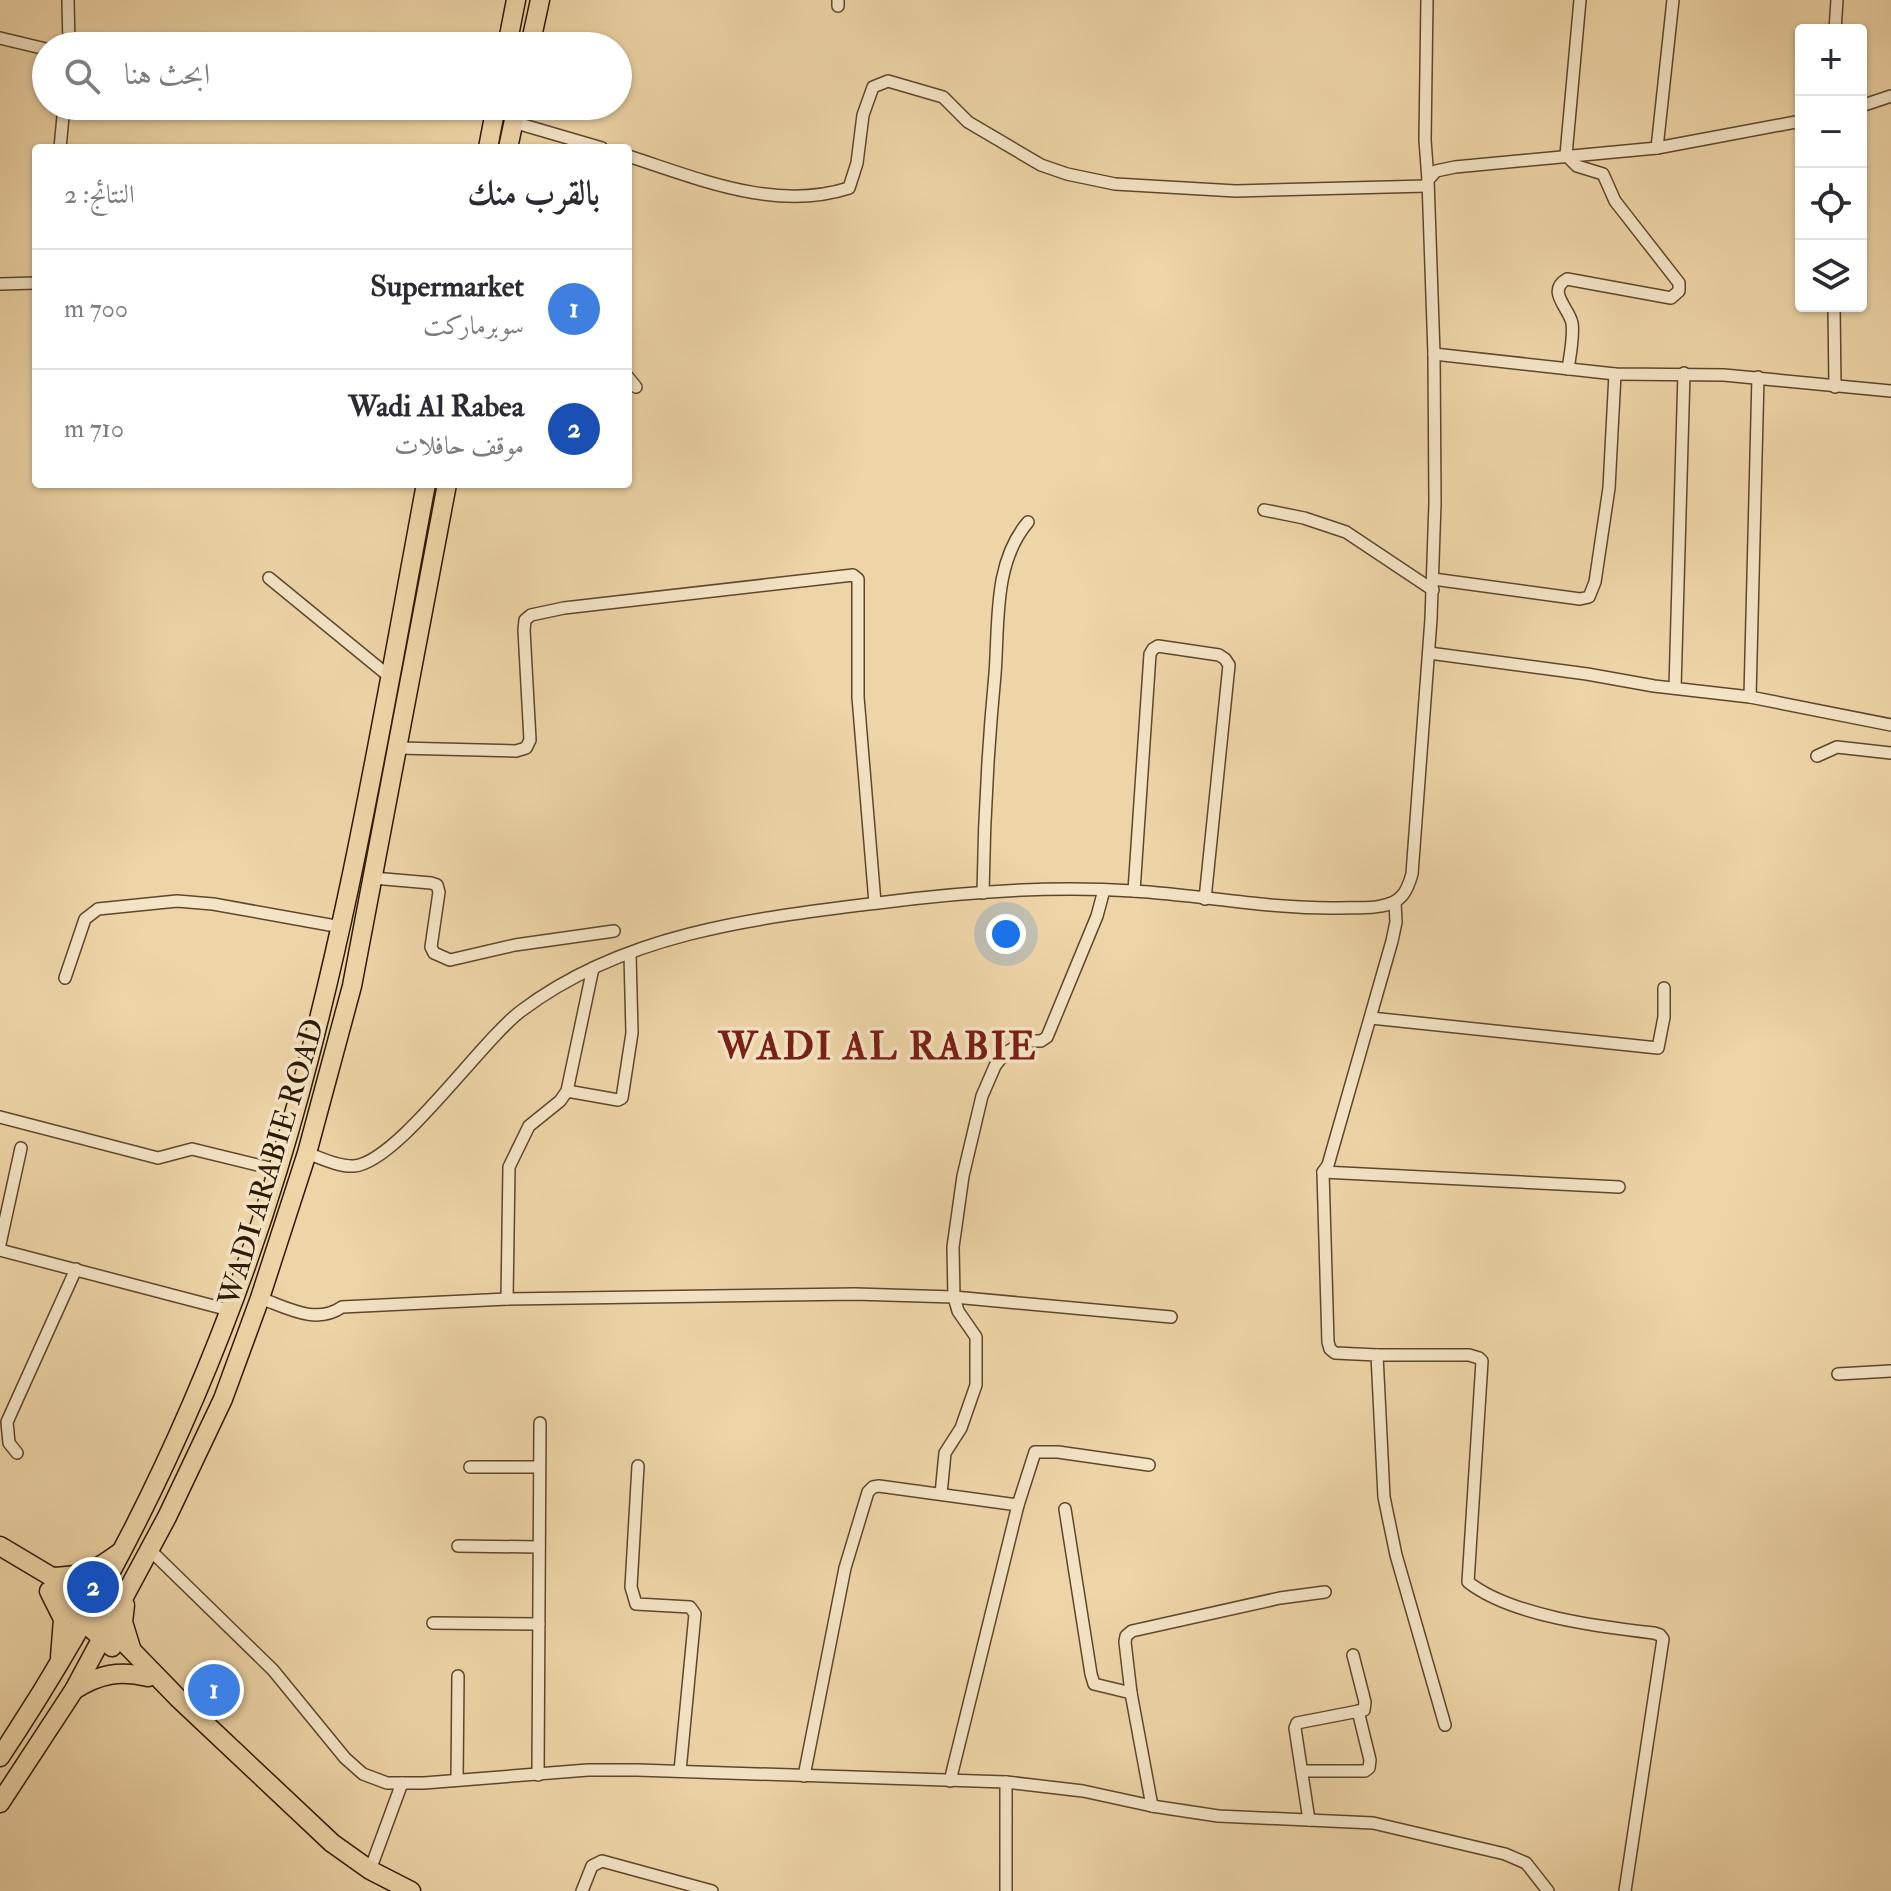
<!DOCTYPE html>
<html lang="ar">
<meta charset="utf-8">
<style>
:root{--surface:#fff;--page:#f2f2f3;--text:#2b2b33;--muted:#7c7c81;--line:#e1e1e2;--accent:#8f2418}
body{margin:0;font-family:"IM FELL Double Pica",Amiri,serif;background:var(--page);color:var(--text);direction:rtl}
.controls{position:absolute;right:24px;top:24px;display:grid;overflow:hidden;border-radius:8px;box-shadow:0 2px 6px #0004}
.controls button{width:72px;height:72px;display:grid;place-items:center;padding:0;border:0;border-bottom:2px solid var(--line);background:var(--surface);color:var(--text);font:40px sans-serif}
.you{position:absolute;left:1006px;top:934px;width:28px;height:28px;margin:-20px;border:6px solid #fff;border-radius:50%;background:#1a73e8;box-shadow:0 0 0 12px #1a73e833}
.badge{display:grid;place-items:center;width:52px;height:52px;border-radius:50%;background:var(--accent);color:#fff;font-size:26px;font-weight:700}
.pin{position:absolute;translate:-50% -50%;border:4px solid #fff;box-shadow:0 2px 8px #0006}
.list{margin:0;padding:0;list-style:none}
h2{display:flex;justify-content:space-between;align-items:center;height:104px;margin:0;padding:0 32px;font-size:34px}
h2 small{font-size:26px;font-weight:400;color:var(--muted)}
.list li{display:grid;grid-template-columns:52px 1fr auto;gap:24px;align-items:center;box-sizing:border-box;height:120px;padding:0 32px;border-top:2px solid var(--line)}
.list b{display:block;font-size:30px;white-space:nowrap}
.list p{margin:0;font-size:26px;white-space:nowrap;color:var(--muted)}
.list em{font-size:26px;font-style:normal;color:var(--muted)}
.icon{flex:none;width:44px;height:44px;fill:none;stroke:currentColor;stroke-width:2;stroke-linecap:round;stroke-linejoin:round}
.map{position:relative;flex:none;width:1891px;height:1891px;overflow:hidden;direction:ltr}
.search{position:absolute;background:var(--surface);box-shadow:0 2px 6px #0004;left:32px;top:32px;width:600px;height:88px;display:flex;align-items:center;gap:20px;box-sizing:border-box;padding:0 28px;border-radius:44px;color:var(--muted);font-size:30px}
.panel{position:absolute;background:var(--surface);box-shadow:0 2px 6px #0004;left:32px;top:144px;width:600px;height:344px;border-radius:8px;direction:rtl}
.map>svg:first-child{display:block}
</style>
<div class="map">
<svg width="1891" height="1891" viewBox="0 0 1891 1891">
<rect width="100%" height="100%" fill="#eed5a7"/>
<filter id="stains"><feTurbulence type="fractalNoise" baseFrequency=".0025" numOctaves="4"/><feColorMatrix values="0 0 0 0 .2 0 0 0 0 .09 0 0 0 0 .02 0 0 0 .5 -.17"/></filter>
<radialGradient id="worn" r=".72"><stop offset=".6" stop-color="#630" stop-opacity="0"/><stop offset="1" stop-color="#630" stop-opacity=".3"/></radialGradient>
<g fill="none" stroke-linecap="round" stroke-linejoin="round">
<defs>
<g id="minor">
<path d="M 68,0 L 69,46"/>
<path d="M 1427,0 L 1425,140 L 1428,180"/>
<path d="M 838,6 L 838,0"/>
<path d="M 1835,30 L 1837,0"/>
<path d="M 0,38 L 46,49"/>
<path d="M 1861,106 L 1891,96"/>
<path d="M 513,122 L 602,148"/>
<path d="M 60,148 L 64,106"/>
<path d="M 1657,148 L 1673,0"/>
<path d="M 628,156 C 697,178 775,212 849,188 L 857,163 L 863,115 L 873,87 L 888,81 L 943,97 L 968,122 L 1041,165 L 1067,174 L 1115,184 L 1236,191 L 1427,186"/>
<path d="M 0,284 L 36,283"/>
<path d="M 1834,306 L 1835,387"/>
<path d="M 1434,354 L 1615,374 L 1724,375 L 1891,391"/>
<path d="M 1568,369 C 1570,355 1574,337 1572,323 C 1569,308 1546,291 1567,279 L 1671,298 L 1679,291 L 1679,283 L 1615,201 L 1603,174 L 1577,166 L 1566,155 L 1580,0"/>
<path d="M 628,377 L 636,387"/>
<path d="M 1264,510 L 1304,518 L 1346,532 L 1433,590"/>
<path d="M 269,578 L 390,677"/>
<path d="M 1433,579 L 1580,599 L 1589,597 L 1595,582 L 1609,488 L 1615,374"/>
<path d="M 1429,653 L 1587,674 L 1654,686 L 1750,697 L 1891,725"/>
<path d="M 1675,688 L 1684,373"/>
<path d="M 1750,697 L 1758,377"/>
<path d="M 399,748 L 516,751 L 526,748 L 530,740 L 524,630 L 525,620 L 531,615 L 564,608 L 853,575 L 858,579 L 858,697 L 875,903"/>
<path d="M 1817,756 L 1837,747 L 1891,753"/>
<path d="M 373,878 L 431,883 L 437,885 L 439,892 L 431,947 L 434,953 L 450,960 L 515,945 L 614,931"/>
<path d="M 1134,891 L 1150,654 L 1153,649 L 1158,646 L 1219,655 L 1225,659 L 1229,665 L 1205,899"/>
<path d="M 983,893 C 984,819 988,747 995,674 C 999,623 993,563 1028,522"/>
<path d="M 1395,903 L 1396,922 L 1392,941 L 1328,1165 L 1323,1172 L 1328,1342 L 1330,1349 L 1335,1353 L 1377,1355 L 1384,1497 L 1396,1555 L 1445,1725"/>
<path d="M 65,978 L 85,919 L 98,909 L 177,901 L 213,904 L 341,927"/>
<path d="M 1371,1018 L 1658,1048 L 1664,1017 L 1664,988"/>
<path d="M 567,1091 L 618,1100 L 622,1098 L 632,1033 L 630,954"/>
<path d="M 0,1117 L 158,1158 L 192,1149 L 278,1170"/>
<path d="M 307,1153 C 321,1158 339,1167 354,1166 C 398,1162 480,1042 521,1011 C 624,933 755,918 878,903 C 962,892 1048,885 1133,891 C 1203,895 1267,909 1339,908 C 1353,907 1368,909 1381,906 C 1401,903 1407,892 1412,874 L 1431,619 L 1435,503 L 1434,354 L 1428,180 L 1436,171 L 1455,167 L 1657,148 L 1801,121"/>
<path d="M 1323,1172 L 1619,1187"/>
<path d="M 0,1244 L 21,1148"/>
<path d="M 0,1250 L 229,1310"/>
<path d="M 260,1298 C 288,1308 316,1325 342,1307 L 507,1299 L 855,1294 L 954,1297 L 1171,1317"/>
<path d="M 507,1299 L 509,1167 L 529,1126 L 560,1101 L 567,1091 L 593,968"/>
<path d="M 1377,1355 L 1469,1355 L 1479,1358 L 1482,1361 L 1468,1582 C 1511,1616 1601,1627 1654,1633 L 1660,1635 L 1663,1639 L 1625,1891"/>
<path d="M 1838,1374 L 1891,1371"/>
<path d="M 17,1453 L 9,1443 L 7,1422 L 76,1269"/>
<path d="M 638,1466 L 631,1587 L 636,1604 L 690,1607 L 695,1614 L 680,1771"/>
<path d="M 470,1467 L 539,1467"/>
<path d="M 941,1494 L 945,1453 L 961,1428 L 976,1385 L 976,1337 L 958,1311 L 954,1297 L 953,1247 L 963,1176 L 982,1096 L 995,1066 L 1005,1053 L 1026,1041 L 1041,1041 L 1047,1037 L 1097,916 L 1104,890"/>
<path d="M 1065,1509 L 1091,1674 L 1094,1684 L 1131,1693 L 1152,1806"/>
<path d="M 458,1546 L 539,1547"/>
<path d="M 150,1550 L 273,1670 L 345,1758 L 363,1774 L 387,1783 L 424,1783 L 588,1770 L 637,1770 L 1006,1782 L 1083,1791 L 1152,1806 L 1218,1816 L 1373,1823 L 1505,1854 L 1526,1863 L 1548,1891"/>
<path d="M 433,1623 L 539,1624"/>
<path d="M 1131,1693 L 1125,1642 L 1126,1636 L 1132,1631 L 1280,1598 L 1325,1592"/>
<path d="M 1303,1771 L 1365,1771 L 1369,1768 L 1370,1760 L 1358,1711"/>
<path d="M 538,1775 L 540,1423"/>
<path d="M 804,1776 L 845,1568 L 868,1492 L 873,1487 L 879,1486 L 1018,1505"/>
<path d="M 457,1780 L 458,1676"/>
<path d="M 950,1781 L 1018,1505 L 1035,1452 L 1058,1452 L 1149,1465"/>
<path d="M 1309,1820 L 1295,1728 L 1297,1723 L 1364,1710 L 1365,1702 L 1353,1655"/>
<path d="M 370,1870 L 402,1783"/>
<path d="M 582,1891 L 592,1866 L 602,1861 L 712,1891"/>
<path d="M 1006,1891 L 1006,1782"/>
</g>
<g id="primary">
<path d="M 0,1546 L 52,1577 L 109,1627 L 178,1698 L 332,1843 L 370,1870 L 411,1891"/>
<path d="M 53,1595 L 112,1647"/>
</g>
<g id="trunk">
<path d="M 507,46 L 516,0"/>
<path d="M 530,46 L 540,0"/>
<path d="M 488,148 L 496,106"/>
<path d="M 508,148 L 517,106"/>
<path d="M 52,1577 C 87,1575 90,1574 119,1553"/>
<path d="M 49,1591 L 63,1619 L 60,1657"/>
<path d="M 125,1605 L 123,1622 L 131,1648"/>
<path d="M 74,1690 C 99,1674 120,1670 148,1677"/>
<path d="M 0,1757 C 121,1575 214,1379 278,1169 C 346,945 383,713 426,484"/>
<path d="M 0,1803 L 74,1690 L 167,1517 L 223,1399 L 260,1298 L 307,1153 L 352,986 L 447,484"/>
</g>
</defs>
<use href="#minor" stroke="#5d472c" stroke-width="14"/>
<use href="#primary" stroke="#2d1803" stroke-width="21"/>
<use href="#trunk" stroke="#2d1803" stroke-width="21"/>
<use href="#minor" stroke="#f4e4c6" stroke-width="11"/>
<use href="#primary" stroke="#eed5a7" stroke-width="18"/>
<use href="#trunk" stroke="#eed5a7" stroke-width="18"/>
</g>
<g text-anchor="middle" stroke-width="7" stroke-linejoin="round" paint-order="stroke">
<g font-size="30" fill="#2d1803" stroke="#f4e4c6">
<text transform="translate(271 1162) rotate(-73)" y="10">WADI ARABIE ROAD</text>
</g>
<g font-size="38" font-weight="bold" letter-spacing="2" fill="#7a1f14" stroke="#f4e4c6">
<text x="878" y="1059">WADI AL RABIE</text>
</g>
</g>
<rect width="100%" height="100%" filter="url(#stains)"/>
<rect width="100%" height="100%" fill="url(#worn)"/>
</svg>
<div class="controls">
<button>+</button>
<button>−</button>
<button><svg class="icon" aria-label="locate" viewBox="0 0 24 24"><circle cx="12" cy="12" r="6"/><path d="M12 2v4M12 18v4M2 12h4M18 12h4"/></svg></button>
<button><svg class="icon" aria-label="layers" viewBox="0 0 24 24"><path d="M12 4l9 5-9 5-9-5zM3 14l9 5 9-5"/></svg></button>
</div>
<div class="you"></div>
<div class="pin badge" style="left:214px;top:1690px;background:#3f7fe0">1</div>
<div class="pin badge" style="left:93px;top:1587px;background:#1a4fb4">2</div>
<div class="search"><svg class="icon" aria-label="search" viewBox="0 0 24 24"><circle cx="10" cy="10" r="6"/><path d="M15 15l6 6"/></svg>ابحث هنا</div>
<section class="panel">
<h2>بالقرب منك<small>النتائج: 2</small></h2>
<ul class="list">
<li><span class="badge" style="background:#3f7fe0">1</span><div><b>Supermarket</b><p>سوبرماركت</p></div><em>700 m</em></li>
<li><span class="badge" style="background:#1a4fb4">2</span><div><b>Wadi Al Rabea</b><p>موقف حافلات</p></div><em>710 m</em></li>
</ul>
</section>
</div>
